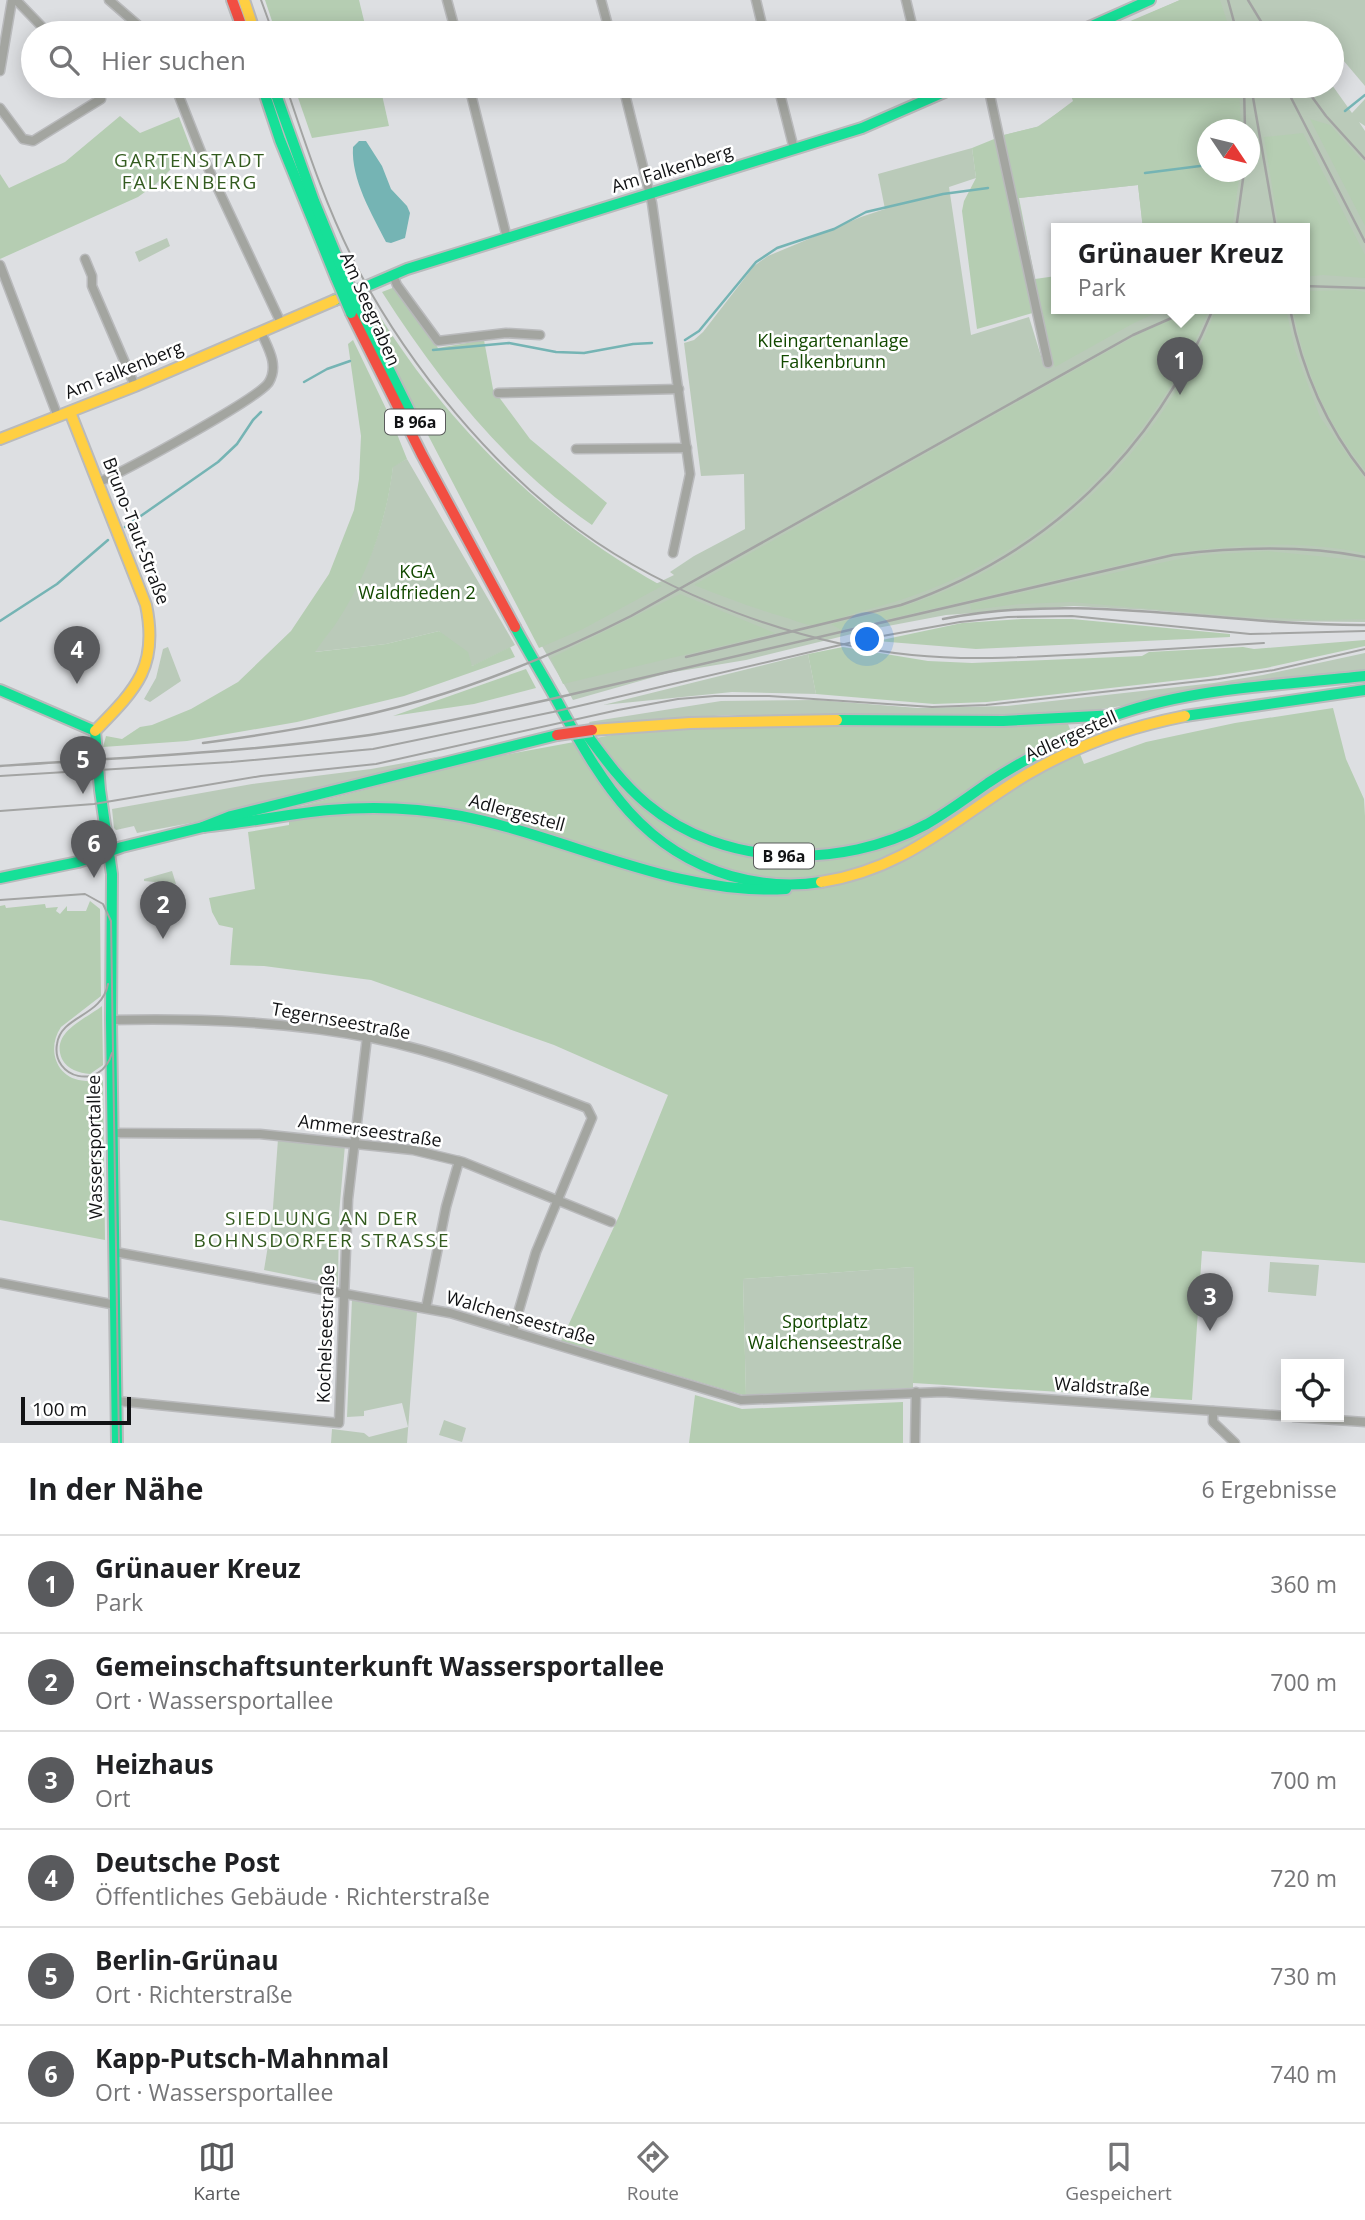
<!DOCTYPE html>
<html lang="de">
<meta charset="utf-8">
<style>
:root{--surface:#fff;--page:#f6f6f6;--text:#202124;--muted:#757577;--line:#e0e0e0;--accent:#595a5d}
body{margin:0;font-family:"Open Sans",sans-serif;background:var(--page);color:var(--text)}
.controls{position:absolute;right:21px;bottom:21px;display:grid;overflow:hidden;border-radius:0px;box-shadow:0 4px 18px #0003}
.controls button{width:63px;height:63px;display:grid;place-items:center;padding:0;border:0;border-bottom:2px solid var(--line);background:var(--surface);color:var(--text);font:35px sans-serif}
.compass{position:absolute;left:1197px;top:119px;width:63px;height:63px;border-radius:50%;background:var(--surface);box-shadow:0 4px 18px #0003;rotate:125deg}
.scale{position:absolute;left:21px;bottom:18px;width:110px;box-sizing:border-box;padding-left:7px;border:4px solid #121315;border-top:0;font-size:19px;line-height:24px;white-space:nowrap;color:#121315;-webkit-text-stroke:5px #fff;paint-order:stroke}
.you{position:absolute;left:868px;top:640px;width:24px;height:24px;margin:-18px;border:5px solid #fff;border-radius:50%;background:#1a73e8;box-shadow:0 0 0 10px #1a73e833}
.badge{display:grid;place-items:center;width:46px;height:46px;border-radius:50%;background:var(--accent);color:#fff;font-size:23px;font-weight:700}
.pin{position:absolute;translate:-50% -58px;filter:drop-shadow(0 2px 4px #0008)}
.pin::after{content:'';position:absolute;top:37px;width:24px;height:21px;background:inherit;clip-path:polygon(0 0,100% 0,50% 100%)}
.popup{position:absolute;left:1051px;top:223px;width:259px;height:91px;box-sizing:border-box;display:grid;place-content:center;border-radius:0px;background:var(--surface);filter:drop-shadow(0 2px 5px #0005);font-size:23px;white-space:nowrap;color:var(--muted)}
.popup b{font-size:26px;color:var(--text)}
.popup::after{content:'';position:absolute;left:50%;top:100%;margin-left:-14px;border:14px solid transparent;border-top-color:var(--surface)}
.list{margin:0;padding:0;list-style:none}
h2{display:flex;justify-content:space-between;align-items:center;height:91px;margin:0;padding:0 28px;font-size:30px}
h2 small{font-size:23px;font-weight:400;color:var(--muted)}
.list li{display:grid;grid-template-columns:46px 1fr auto;gap:21px;align-items:center;box-sizing:border-box;height:98px;padding:0 28px;border-top:2px solid var(--line)}
.list b{display:block;font-size:26px;white-space:nowrap}
.list p{margin:0;font-size:23px;white-space:nowrap;color:var(--muted)}
.list em{font-size:23px;font-style:normal;color:var(--muted)}
.icon{flex:none;width:38px;height:38px;fill:none;stroke:currentColor;stroke-width:2;stroke-linecap:round;stroke-linejoin:round}
.map{position:relative;flex:none;width:1365px;height:1443px;overflow:hidden}
.search{position:absolute;background:var(--surface);box-shadow:0 4px 18px #0003;left:21px;right:21px;top:21px;height:77px;display:flex;align-items:center;gap:18px;box-sizing:border-box;padding:0 24px;border-radius:38px;color:var(--muted);font-size:26px}
.sheet{height:679px;background:var(--surface)}
nav{display:flex;justify-content:space-around;align-items:center;box-sizing:border-box;height:98px;border-top:2px solid var(--line);background:var(--surface);font-size:19px;color:var(--muted)}
nav a{display:grid;justify-items:center;gap:4px}
nav .on{color:var(--accent)}
.map>svg:first-child{display:block}
</style>
<div class="map">
<svg width="1365" height="1443" viewBox="0 0 1365 1443">
<rect width="100%" height="100%" fill="#dddfe2"/>
<g fill="#bacab9" fill-rule="evenodd">
<path d="M 1180,0 L 1365,0 L 1365,86 L 1332,47 L 1332,33 L 1105,33 Z"/>
<path d="M 1332,85 L 1352,113 L 1365,99 L 1365,126 L 1359,122 L 1365,131 L 1365,622 L 1272,621 L 1148,610 L 1074,606 L 946,615 L 872,629 L 746,660 L 668,673 L 573,700 L 539,641 L 674,575 L 670,572 L 694,556 L 745,529 L 744,474 L 701,476 L 684,343 L 694,340 L 703,332 L 754,266 L 768,256 L 861,217 L 885,209 L 878,174 L 972,148 L 976,178 L 949,187 L 971,335 L 1029,317 L 1044,366 L 1053,362 L 1033,280 L 1056,309 L 1304,309 L 1304,229 L 1143,229 L 1138,185 L 1019,198 L 1004,135 L 1037,127 L 1075,101 L 1069,86 ZM 1208,130 L 1250,130 L 1250,172 L 1208,172 Z"/>
<path d="M 167,238 L 170,246 L 139,262 L 135,252 Z"/>
<path d="M 407,459 L 515,645 L 475,665 L 472,666 L 439,631 L 386,644 L 314,652 C 358,594 384,539 393,466 Z"/>
<path d="M 168,647 L 181,681 L 150,702 L 144,699 L 156,678 L 163,649 Z"/>
<path d="M 1365,653 L 1365,671 L 1073,713 L 1013,716 L 728,715 L 591,725 L 589,722 L 721,701 L 817,700 L 918,708 L 1007,706 L 1214,683 L 1263,675 Z"/>
<path d="M 808,654 L 816,694 L 732,692 L 603,705 Z"/>
<path d="M 442,756 L 196,822 L 137,833 L 134,826 L 116,830 L 114,828 L 112,809 L 252,784 L 371,769 Z"/>
<path d="M 172,871 L 176,884 L 144,881 L 144,879 Z"/>
<path d="M 278,1139 L 345,1145 L 339,1214 L 338,1285 L 264,1270 L 272,1221 Z"/>
<path d="M 1270,1262 L 1319,1265 L 1316,1296 L 1268,1292 Z"/>
<path d="M 914,1267 L 913,1388 L 746,1396 L 743,1279 Z"/>
<path d="M 352,1299 L 417,1312 L 407,1443 L 331,1443 L 332,1429 L 364,1433 L 369,1437 L 408,1427 L 402,1403 L 364,1411 L 364,1416 L 347,1417 Z"/>
<path d="M 444,1420 L 466,1428 L 462,1442 L 439,1435 Z"/>
</g>
<g fill="#b5cdb2">
<path d="M 265,0 L 359,0 L 367,33 L 276,33 Z"/>
<path d="M 1180,0 L 1220,0 L 1231,33 L 1102,33 Z"/>
<path d="M 294,86 L 380,86 L 389,126 L 312,138 Z"/>
<path d="M 1067,86 L 1239,86 L 1241,129 L 1208,130 L 1208,172 L 1240,172 L 1232,229 L 1143,229 L 1138,185 L 1019,198 L 1035,279 L 1056,276 L 1056,309 L 1165,309 L 1134,323 L 1055,367 L 1036,312 L 977,329 L 962,211 L 964,201 L 976,178 L 972,148 L 1004,135 L 1040,126 L 1073,101 Z"/>
<path d="M 120,116 L 140,133 L 179,117 L 193,154 L 172,163 L 173,167 L 156,184 L 138,197 L 0,259 L 0,174 L 9,188 L 65,162 Z"/>
<path d="M 1310,119 L 1330,125 L 1365,164 L 1365,226 Z"/>
<path d="M 1303,133 L 1365,255 L 1365,278 L 1323,275 L 1304,277 L 1304,229 L 1279,229 L 1264,137 Z"/>
<path d="M 395,287 L 438,348 L 484,340 L 493,389 L 530,439 L 607,503 L 592,525 C 505,465 439,381 382,292 Z"/>
<path d="M 1355,290 L 1365,292 L 1365,470 C 1325,421 1305,371 1293,309 L 1304,309 L 1304,291 Z"/>
<path d="M 370,300 C 440,418 542,520 662,586 L 583,629 L 539,648 L 392,366 L 365,302 Z"/>
<path d="M 1201,309 L 1209,309 C 1151,455 1029,566 877,607 C 862,610 823,625 810,625 C 802,624 792,619 784,617 C 753,608 724,597 694,585 L 1137,335 L 1181,315 Z"/>
<path d="M 1216,309 L 1286,309 L 1295,350 L 1320,417 L 1365,479 L 1365,553 C 1297,540 1230,544 1162,555 L 841,630 L 831,624 C 866,616 900,609 933,596 C 1063,545 1167,439 1216,309 Z"/>
<path d="M 353,340 L 391,419 L 407,459 L 393,467 C 386,524 367,577 335,625 C 328,634 321,643 315,652 L 386,644 L 439,631 L 468,652 L 472,666 L 510,647 L 515,657 L 404,696 L 297,722 L 187,741 L 103,747 L 106,736 L 122,739 L 140,727 L 152,725 L 191,709 L 238,682 L 291,631 L 329,574 L 354,510 L 359,479 L 361,436 L 348,344 Z"/>
<path d="M 1268,551 L 1365,561 L 1365,619 L 1320,620 L 1233,616 L 1071,602 L 1020,604 L 971,610 L 970,604 L 1174,560 L 1203,555 Z"/>
<path d="M 680,594 L 775,633 L 563,684 L 551,658 Z"/>
<path d="M 1022,619 L 1072,619 L 1230,634 L 1230,637 L 976,649 L 877,641 L 962,623 Z"/>
<path d="M 1365,640 L 1365,646 L 1266,668 L 1207,677 L 987,702 L 934,704 L 816,694 L 808,654 L 843,647 L 928,661 L 972,663 L 1142,656 L 1149,652 L 1243,647 L 1254,649 Z"/>
<path d="M 526,669 L 536,688 L 474,704 L 393,716 Z"/>
<path d="M 1333,708 L 1346,759 L 1364,799 L 1365,816 L 1365,1263 L 1202,1251 L 1192,1400 L 913,1383 L 914,1267 L 743,1279 L 746,1396 L 561,1341 L 619,1216 L 668,1095 L 554,1045 L 371,980 L 264,966 L 230,965 L 233,928 L 219,925 L 212,912 L 209,898 L 255,889 L 248,832 L 289,825 L 289,809 L 488,758 L 650,728 L 726,725 L 1068,724 L 1084,764 L 1146,742 L 1235,723 Z"/>
<path d="M 90,901 L 100,909 L 101,996 L 61,1027 C 46,1049 56,1080 86,1081 C 91,1081 97,1080 103,1080 L 105,1240 L 0,1220 L 0,906 L 5,905 L 6,908 L 45,904 L 46,908 L 58,907 L 56,911 L 60,914 L 67,906 L 67,911 L 86,911 Z"/>
<path d="M 102,1006 L 103,1065 L 90,1074 C 79,1073 67,1069 62,1059 C 50,1032 86,1019 102,1006 Z"/>
<path d="M 695,1395 L 742,1409 L 903,1402 L 903,1443 L 689,1443 Z"/>
</g>
<path fill="#75b4b4" d="M 359,141 L 366,141 L 382,166 L 391,189 L 407,206 L 410,213 L 405,238 L 391,243 L 386,242 C 372,214 351,180 353,147 Z"/>
<g fill="none" stroke-linecap="round" stroke-linejoin="round">
<g stroke="#75b4b4" stroke-width="2.5">
<path d="M 1345,111 L 1365,95"/>
<path d="M 1145,173 L 1208,165"/>
<path d="M 685,340 L 699,331 L 756,262 L 777,248 L 834,229 L 866,212 L 943,194 L 988,188"/>
<path d="M 433,350 L 509,343 L 556,352 L 584,353 L 633,344 L 652,343"/>
<path d="M 304,382 L 327,369 L 350,361"/>
<path d="M 125,527 L 218,462 L 237,444 L 253,420 L 261,412"/>
<path d="M 0,621 L 57,584 L 108,540"/>
</g>
<defs>
<g id="street">
<path d="M 16,0 L 48,33"/>
<path d="M 109,0 L 147,33"/>
<path d="M 447,0 L 456,33"/>
<path d="M 601,0 L 610,33"/>
<path d="M 756,0 L 764,33"/>
<path d="M 906,0 L 914,33"/>
<path d="M 0,71 L 12,0"/>
<path d="M 175,86 L 203,157 L 281,323"/>
<path d="M 469,86 L 507,238"/>
<path d="M 623,86 L 652,203 L 690,474 L 673,553"/>
<path d="M 778,86 L 794,149"/>
<path d="M 928,86 L 931,98"/>
<path d="M 988,86 L 1048,363"/>
<path d="M 0,108 L 23,139 L 33,141 L 101,99 L 92,86"/>
<path d="M 85,259 L 92,276 L 92,286 L 135,386"/>
<path d="M 0,265 L 58,417"/>
<path d="M 393,275 L 397,285 L 438,341 L 506,333 L 540,335"/>
<path d="M 498,393 L 679,389"/>
<path d="M 576,449 L 687,448"/>
<path d="M 99,482 C 123,472 260,398 269,382 C 279,365 268,348 261,332"/>
<path d="M 111,1020 C 199,1018 286,1021 372,1038 C 446,1053 517,1081 587,1108 L 592,1118 L 536,1252 L 513,1330"/>
<path d="M 112,1133 L 260,1134 L 413,1150 L 463,1162 L 611,1222"/>
<path d="M 115,1252 L 450,1313 L 741,1400 L 943,1392 L 1286,1416"/>
<path d="M 0,1283 L 116,1305"/>
<path d="M 426,1308 L 446,1207 L 459,1161"/>
<path d="M 117,1401 L 339,1423 L 348,1199 L 367,1037"/>
<path d="M 1213,1411 L 1213,1422 L 1235,1443"/>
<path d="M 1293,1417 L 1365,1422"/>
<path d="M 915,1443 L 916,1392"/>
</g>
<g id="fast">
<path d="M 1076,33 L 1150,0"/>
<path d="M 262,86 L 280,140 L 336,278"/>
<path d="M 273,86 L 314,201 L 344,274"/>
<path d="M 335,300 L 407,269 L 862,128 L 958,86"/>
<path d="M 359,309 L 418,428"/>
<path d="M 515,627 C 530,655 547,682 562,710 C 604,786 643,850 731,876 C 760,884 791,887 821,882"/>
<path d="M 0,690 L 95,731"/>
<path d="M 1185,716 L 1365,690"/>
<path d="M 837,720 L 1003,721 L 1116,715"/>
<path d="M 95,731 L 100,790 L 112,874 L 111,1020 L 117,1443"/>
<path d="M 585,732 C 604,758 622,783 647,804 C 723,868 841,870 927,824 C 948,812 968,797 988,783 C 1021,761 1055,744 1091,728 C 1100,724 1109,717 1119,714 C 1197,687 1284,685 1365,676"/>
<path d="M 203,827 C 245,823 287,814 329,810 C 373,806 418,808 461,816 C 569,837 674,896 786,889"/>
<path d="M 0,878 L 78,862 L 122,847 L 203,827 L 231,816 L 557,735"/>
</g>
<g id="slow">
<path d="M 244,0 L 255,33"/>
<path d="M 70,412 L 146,605 C 159,667 136,689 95,731"/>
<path d="M 0,439 L 135,386 L 335,300"/>
<path d="M 592,730 L 690,723 L 837,720"/>
<path d="M 821,882 C 907,869 955,818 1026,775 C 1075,746 1129,727 1185,716"/>
</g>
<g id="jam">
<path d="M 232,0 L 244,33"/>
<path d="M 351,313 L 422,455 L 515,627"/>
</g>
</defs>
<use href="#street" stroke="#b9babc" stroke-width="11"/>
<use href="#fast" stroke="#b9babc" stroke-width="14"/>
<use href="#slow" stroke="#b9babc" stroke-width="14"/>
<use href="#jam" stroke="#b9babc" stroke-width="14"/>
<use href="#street" stroke="#a3a5a0" stroke-width="8"/>
<use href="#fast" stroke="#16e098" stroke-width="10"/>
<use href="#slow" stroke="#ffcf43" stroke-width="10"/>
<use href="#jam" stroke="#f24e42" stroke-width="10"/>
<g stroke="#a3a4a3" stroke-width="2">
<path d="M 261,0 L 273,33"/>
<path d="M 286,86 C 307,149 328,213 360,273 C 411,368 491,466 579,530 C 669,596 800,644 912,655 C 970,661 1029,657 1088,654 C 1146,650 1205,647 1264,643"/>
<path d="M 0,776 L 231,762 L 373,749 L 553,712 L 866,639 L 960,622 L 1008,617 L 1072,616 L 1250,634 L 1365,631"/>
<path d="M 0,811 L 94,804 L 261,776 L 376,764 L 618,710 L 678,699 L 715,696 L 769,696 L 932,707 L 986,705 L 1218,679 L 1274,670 L 1365,649"/>
<path d="M 0,900 L 85,894 L 103,904 L 111,921 L 119,1443"/>
<path d="M 108,984 C 102,1017 61,1015 57,1044 C 51,1078 101,1092 112,1053"/>
</g>
<g stroke="#a3a4a3" stroke-width="2.5">
<path d="M 1228,0 L 1237,33"/>
<path d="M 1248,0 L 1268,33"/>
<path d="M 1244,86 L 1245,130"/>
<path d="M 1251,86 L 1276,229"/>
<path d="M 1285,86 L 1365,242"/>
<path d="M 1304,86 L 1326,116 L 1365,159"/>
<path d="M 1236,229 L 1244,172"/>
<path d="M 1304,286 L 1365,288"/>
<path d="M 1290,309 C 1302,371 1325,425 1365,475"/>
<path d="M 943,619 C 1082,591 1225,626 1365,625"/>
<path d="M 686,657 L 901,605 C 1046,555 1154,452 1213,309"/>
<path d="M 203,743 C 277,733 352,721 423,700 C 495,679 564,650 631,616 L 1133,335 L 1192,309"/>
<path d="M 0,766 C 123,758 247,752 370,735 C 429,726 488,713 547,700 L 1173,555 C 1237,547 1302,545 1365,557"/>
</g>
<defs>
<g id="fast-bridge">
<path d="M 344,274 L 359,309"/>
<path d="M 336,278 L 351,313"/>
</g>
<path id="jam-bridge" d="M 557,735 L 592,730"/>
</defs>
<use href="#fast-bridge" stroke="#b9babc" stroke-width="14" stroke-linecap="butt"/>
<use href="#jam-bridge" stroke="#b9babc" stroke-width="14" stroke-linecap="butt"/>
<use href="#fast-bridge" stroke="#16e098" stroke-width="10"/>
<use href="#jam-bridge" stroke="#f24e42" stroke-width="10"/>
</g>
<g text-anchor="middle" stroke-width="5" stroke-linejoin="round" paint-order="stroke">
<g fill="#fff" stroke="#595a5b" stroke-width="2">
<rect x="385" y="409.5" width="60" height="25" rx="5"/>
<rect x="754" y="843.5" width="60" height="25" rx="5"/>
</g>
<g font-size="16" font-weight="bold" fill="#121315">
<text x="415" y="428">B 96a</text>
<text x="784" y="862">B 96a</text>
</g>
<g font-size="18" fill="#121315" stroke="#fff">
<text transform="translate(672 169) rotate(-17)" y="6">Am Falkenberg</text>
<text transform="translate(370 309) rotate(66)" y="6">Am Seegraben</text>
<text transform="translate(124 370) rotate(-22)" y="6">Am Falkenberg</text>
<text transform="translate(136 531) rotate(69)" y="6">Bruno-Taut-Straße</text>
<text transform="translate(1071 736) rotate(-24)" y="6">Adlergestell</text>
<text transform="translate(517 813) rotate(15)" y="6">Adlergestell</text>
<text transform="translate(341 1021) rotate(10)" y="6">Tegernseestraße</text>
<text transform="translate(370 1131) rotate(8)" y="6">Ammerseestraße</text>
<text transform="translate(95 1147) rotate(-91)" y="6">Wassersportallee</text>
<text transform="translate(521 1318) rotate(16)" y="6">Walchenseestraße</text>
<text transform="translate(326 1334) rotate(-88)" y="6">Kochelseestraße</text>
<text transform="translate(1102 1387) rotate(4)" y="6">Waldstraße</text>
</g>
<g font-size="18" fill="#134900" stroke="#fff">
<text x="833" y="347">Kleingartenanlage<tspan x="833" dy="21">Falkenbrunn</tspan></text>
<text x="417" y="578">KGA<tspan x="417" dy="21">Waldfrieden 2</tspan></text>
<text x="825" y="1328">Sportplatz<tspan x="825" dy="21">Walchenseestraße</tspan></text>
</g>
<g font-size="19" letter-spacing="2" fill="#335b1f" stroke="#fff">
<text x="190" y="167">GARTENSTADT<tspan x="190" dy="22">FALKENBERG</tspan></text>
<text x="322" y="1225">SIEDLUNG AN DER<tspan x="322" dy="22">BOHNSDORFER STRASSE</tspan></text>
</g>
</g>
</svg>
<div class="controls">
<button><svg class="icon" aria-label="locate" viewBox="0 0 24 24"><circle cx="12" cy="12" r="6"/><path d="M12 2v4M12 18v4M2 12h4M18 12h4"/></svg></button>
</div>
<svg class="compass" viewBox="-18 -18 36 36"><path d="M0-13l5 13h-10z" fill="#e53935"/><path d="M0 13l5-13h-10z" fill="#757577"/></svg>
<div class="scale">100 m</div>
<div class="you"></div>
<div class="pin badge" style="left:1180px;top:395px">1</div>
<div class="popup"><b>Grünauer Kreuz</b>Park</div>
<div class="pin badge" style="left:163px;top:939px">2</div>
<div class="pin badge" style="left:1210px;top:1331px">3</div>
<div class="pin badge" style="left:77px;top:684px">4</div>
<div class="pin badge" style="left:83px;top:794px">5</div>
<div class="pin badge" style="left:94px;top:878px">6</div>
<div class="search"><svg class="icon" aria-label="search" viewBox="0 0 24 24"><circle cx="10" cy="10" r="6"/><path d="M15 15l6 6"/></svg>Hier suchen</div>
</div>
<section class="sheet">
<h2>In der Nähe<small>6 Ergebnisse</small></h2>
<ul class="list">
<li><span class="badge">1</span><div><b>Grünauer Kreuz</b><p>Park</p></div><em>360 m</em></li>
<li><span class="badge">2</span><div><b>Gemeinschaftsunterkunft Wassersportallee</b><p>Ort · Wassersportallee</p></div><em>700 m</em></li>
<li><span class="badge">3</span><div><b>Heizhaus</b><p>Ort</p></div><em>700 m</em></li>
<li><span class="badge">4</span><div><b>Deutsche Post</b><p>Öffentliches Gebäude · Richterstraße</p></div><em>720 m</em></li>
<li><span class="badge">5</span><div><b>Berlin-Grünau</b><p>Ort · Richterstraße</p></div><em>730 m</em></li>
<li><span class="badge">6</span><div><b>Kapp-Putsch-Mahnmal</b><p>Ort · Wassersportallee</p></div><em>740 m</em></li>
</ul>
</section>
<nav>
<a class="on"><svg class="icon" aria-label="map" viewBox="0 0 24 24"><path d="M3 6l6-2 6 2 6-2v14l-6 2-6-2-6 2zM9 4v14M15 6v14"/></svg>Karte</a>
<a><svg class="icon" aria-label="directions" viewBox="0 0 24 24"><path d="M12 3l9 9-9 9-9-9zM9 14v-3h6M13 9l2 2-2 2"/></svg>Route</a>
<a><svg class="icon" aria-label="saved" viewBox="0 0 24 24"><path d="M7 4h10v16l-5-4-5 4z"/></svg>Gespeichert</a>
</nav>
